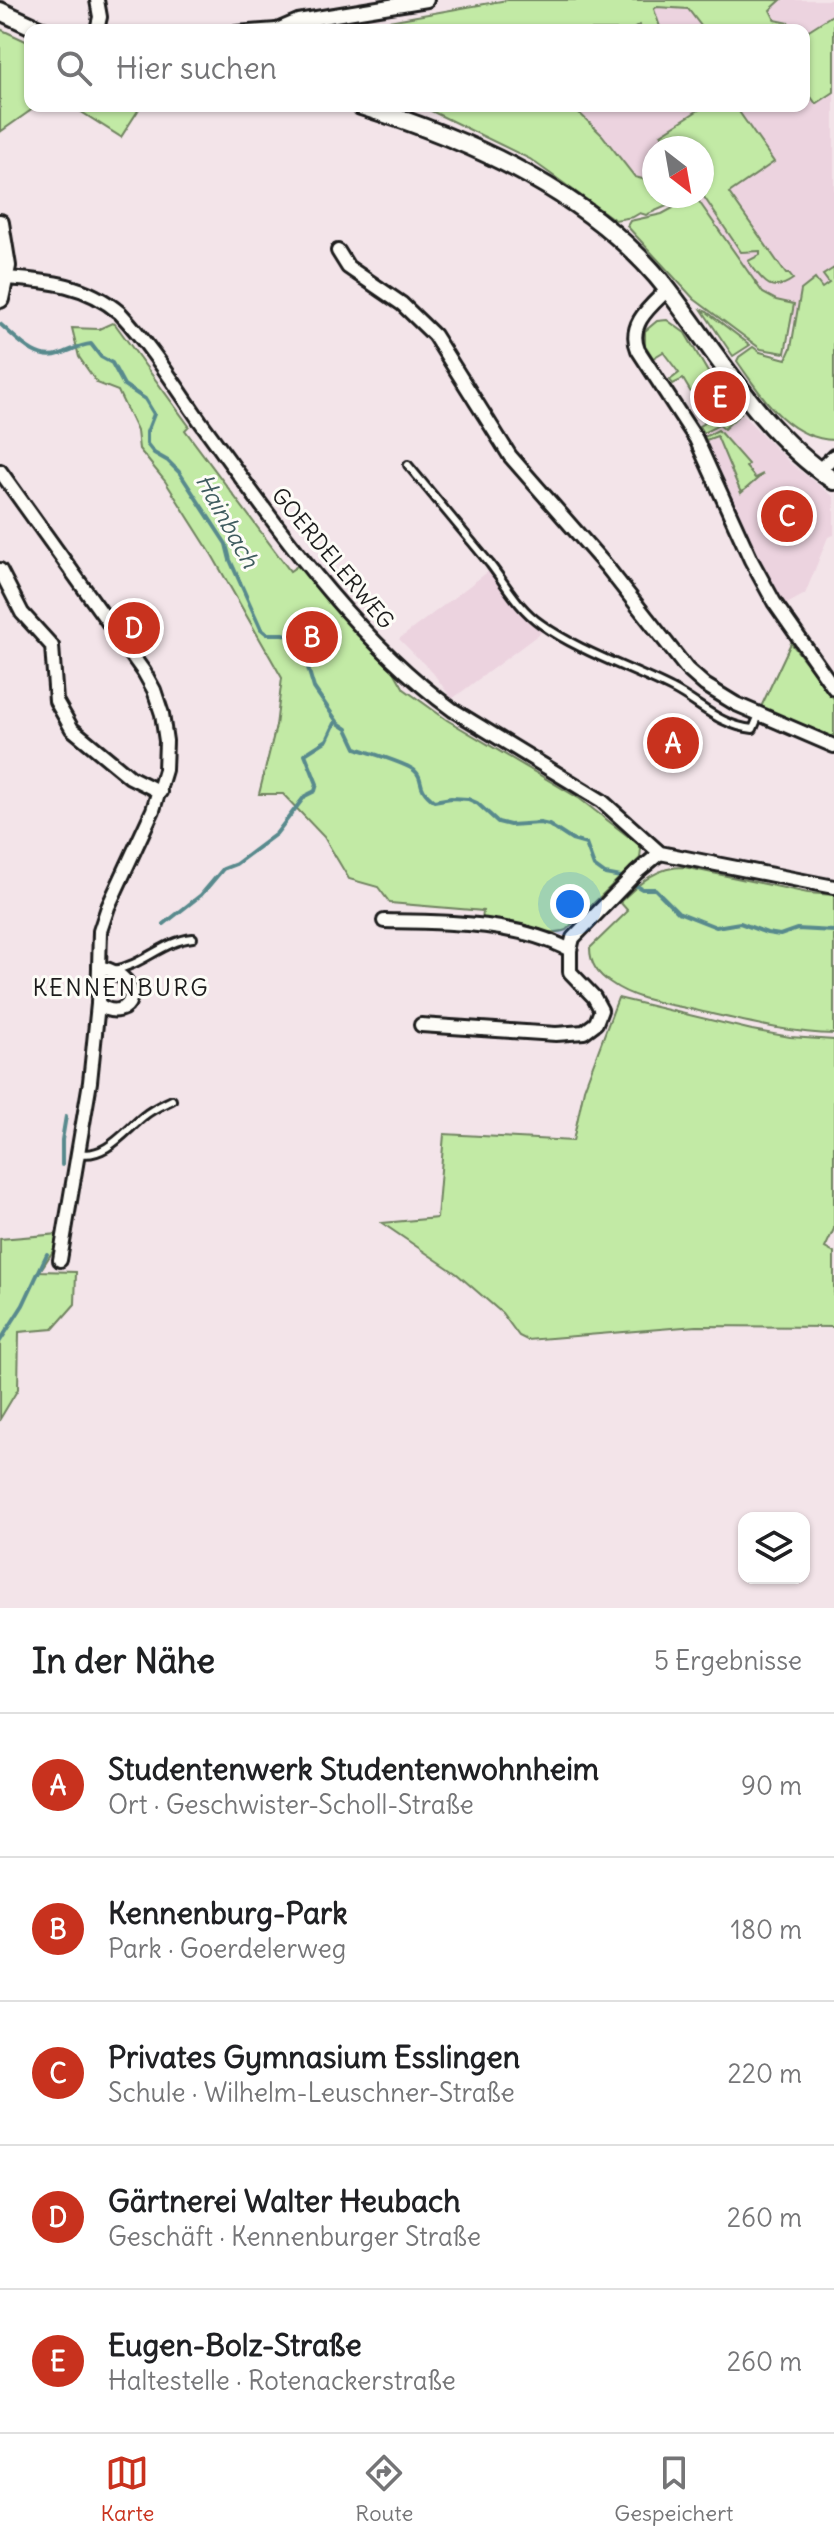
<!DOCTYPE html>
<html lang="de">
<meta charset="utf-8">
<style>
:root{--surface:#fff;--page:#f2f2f2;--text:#202124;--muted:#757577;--line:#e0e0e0;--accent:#c8321e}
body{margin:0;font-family:Delius,sans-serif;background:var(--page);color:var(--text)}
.controls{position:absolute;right:24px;bottom:24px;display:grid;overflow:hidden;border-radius:16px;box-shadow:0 2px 6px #0004}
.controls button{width:72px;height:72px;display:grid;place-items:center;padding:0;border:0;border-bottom:2px solid var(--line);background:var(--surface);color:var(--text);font:40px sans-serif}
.compass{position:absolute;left:642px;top:136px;width:72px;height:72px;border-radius:50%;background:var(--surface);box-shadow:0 2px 6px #0004;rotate:149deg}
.you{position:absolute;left:570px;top:904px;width:28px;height:28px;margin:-20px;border:6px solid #fff;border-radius:50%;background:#1a73e8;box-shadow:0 0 0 12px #1a73e833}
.badge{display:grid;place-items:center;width:52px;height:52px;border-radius:50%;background:var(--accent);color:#fff;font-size:26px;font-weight:700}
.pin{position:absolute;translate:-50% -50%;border:4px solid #fff;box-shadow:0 2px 8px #0006}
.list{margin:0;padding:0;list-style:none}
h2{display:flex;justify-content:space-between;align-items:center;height:104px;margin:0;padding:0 32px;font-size:34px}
h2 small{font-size:26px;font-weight:400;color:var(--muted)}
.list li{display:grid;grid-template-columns:52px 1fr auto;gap:24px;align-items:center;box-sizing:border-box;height:144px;padding:0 32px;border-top:2px solid var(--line)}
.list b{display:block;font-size:30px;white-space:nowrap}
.list p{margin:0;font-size:26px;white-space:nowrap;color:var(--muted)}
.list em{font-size:26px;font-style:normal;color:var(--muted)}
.icon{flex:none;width:44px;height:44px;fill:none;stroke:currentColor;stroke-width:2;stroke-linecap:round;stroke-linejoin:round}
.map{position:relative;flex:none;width:834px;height:1608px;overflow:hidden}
.search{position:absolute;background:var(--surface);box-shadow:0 2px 6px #0004;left:24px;right:24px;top:24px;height:88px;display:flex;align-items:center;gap:20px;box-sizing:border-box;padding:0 28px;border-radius:16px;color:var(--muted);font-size:30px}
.sheet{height:824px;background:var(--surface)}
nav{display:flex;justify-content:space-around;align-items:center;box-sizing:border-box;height:112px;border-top:2px solid var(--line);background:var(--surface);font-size:22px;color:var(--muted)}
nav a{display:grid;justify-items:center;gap:4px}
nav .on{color:var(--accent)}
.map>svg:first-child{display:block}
</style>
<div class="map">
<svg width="834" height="1608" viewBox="0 0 834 1608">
<rect width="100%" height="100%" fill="#f3e4e9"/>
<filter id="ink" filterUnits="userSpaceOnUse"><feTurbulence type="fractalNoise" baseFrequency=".0125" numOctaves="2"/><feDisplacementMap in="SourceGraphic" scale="16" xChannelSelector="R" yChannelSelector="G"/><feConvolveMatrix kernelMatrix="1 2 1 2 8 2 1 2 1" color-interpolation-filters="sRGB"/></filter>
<g filter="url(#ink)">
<g fill="#ecd3df" fill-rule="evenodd">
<path d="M 507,0 L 834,0 L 834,325 L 762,323 L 681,204 L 670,200 L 639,199 L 536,106 L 804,106 L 804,30 L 463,30 L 458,8 ZM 654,148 L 702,148 L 702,196 L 654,196 Z"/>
<path d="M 741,413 L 790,463 L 834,497 L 834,535 L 828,537 L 805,594 L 785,605 L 759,557 L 704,437 L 703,433 L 735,421 Z"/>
<path d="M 489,571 L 519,613 L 543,631 L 452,699 L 433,673 L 399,639 Z"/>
</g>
<g fill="#c2eaa5" stroke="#6f8360" stroke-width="2">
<path d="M 507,0 L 781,0 L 770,10 L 775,20 L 789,23 L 793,30 L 700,30 L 701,26 L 688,9 L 657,7 L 654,9 L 661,30 L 643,30 L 639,25 L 632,30 L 338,30 Z"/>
<path d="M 834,14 L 834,92 L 816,104 L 804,87 L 804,33 Z"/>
<path d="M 0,29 L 30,43 L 30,106 L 37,106 L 0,132 Z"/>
<path d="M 72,106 L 141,106 L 121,137 Z"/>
<path d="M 421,106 L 572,106 L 602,135 L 635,177 L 654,182 L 654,196 L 670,196 L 669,205 L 646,215 L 640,213 L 633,217 L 615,220 L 530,159 Z"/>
<path d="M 705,106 L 735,106 L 774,162 L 729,193 L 786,274 L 789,274 L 793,279 C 769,296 762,279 748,261 L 760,255 L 760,251 L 741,252 L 702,194 L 702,148 L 670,148 L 661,134 Z"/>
<path d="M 675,196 L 695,196 L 763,293 L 776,300 L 794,304 L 785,353 L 761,349 L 694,299 L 627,226 L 630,221 L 662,214 L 673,208 Z"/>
<path d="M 834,268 L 834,440 C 787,439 761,395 737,361 L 739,357 L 753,347 L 760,352 L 786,359 L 791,348 L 801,290 L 815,279 L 822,288 L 829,283 L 823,275 Z"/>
<path d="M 702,310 L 707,312 L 750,345 L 733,356 Z"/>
<path d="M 667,320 L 685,333 L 719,391 L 716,393 L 722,402 L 725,401 L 741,413 L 724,429 L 719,425 L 703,433 L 699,426 L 708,421 L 683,379 L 673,384 L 670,380 L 679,373 L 663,352 L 653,358 L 645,345 L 645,331 L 657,321 Z"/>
<path d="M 112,323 L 115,324 L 189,426 L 185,430 L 290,571 L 300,564 L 388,661 L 404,689 L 447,720 L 580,799 L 638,844 L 641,849 L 640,858 L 566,930 C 546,938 505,922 482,920 L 483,911 L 390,903 L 378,887 L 349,879 L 324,837 L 283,794 L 259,794 L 276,726 L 282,678 L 212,555 L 165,481 L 139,449 L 137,431 L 118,391 L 97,383 L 79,357 L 72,328 L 99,329 Z"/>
<path d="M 718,430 L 748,464 L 746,467 L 755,478 L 763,474 L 741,493 L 717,436 L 706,440 L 704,437 Z"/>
<path d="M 791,643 L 834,699 L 834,739 L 760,709 Z"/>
<path d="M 684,867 L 808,893 L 834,895 L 834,1034 C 788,1033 744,1021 699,1011 C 670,1004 636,1001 611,983 C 598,975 590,963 590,948 L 628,911 L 620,902 C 640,883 655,867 684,867 Z"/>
<path d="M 618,998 L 752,1030 L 790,1037 L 834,1040 L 834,1229 L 825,1248 L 834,1253 L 834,1327 L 696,1326 L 527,1340 L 519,1336 L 502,1313 L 457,1274 L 382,1223 L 437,1218 L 444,1134 L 573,1141 L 584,1089 Z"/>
<path d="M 60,1234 L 53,1251 L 40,1271 L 76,1272 L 75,1304 L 53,1329 L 19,1332 L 18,1389 L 0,1419 L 0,1239 Z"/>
</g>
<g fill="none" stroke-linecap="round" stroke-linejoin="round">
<g stroke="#598a8d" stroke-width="4">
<path d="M 0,324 C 16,337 36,363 60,354 C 70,351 79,345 91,344 L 101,357 L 112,363 L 124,385 L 145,399 L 154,414 L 147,432 L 147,444 L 154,453 L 168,461 L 179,472 L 226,544 L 230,560 L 261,629 L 267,634 L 284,634 L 296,640 L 302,648 L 314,688 L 338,723 L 347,729 L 356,748 C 367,752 407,763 415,771 C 425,780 415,787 434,801 L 451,798 L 468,799 L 477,803 L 498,822 L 510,825 L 540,823 L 549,825 L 572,840 L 586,844 L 594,866 L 605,874 L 621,877 L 642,889 L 655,889 L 678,912 L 716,927 L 740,923 L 767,933 L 780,935 L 797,929 L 834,931"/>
<path d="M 164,924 L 201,895 L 223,869 L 236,864 L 276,834 L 305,796 L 315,791 L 317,784 L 305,754 L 327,740 L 336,721"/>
<path d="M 62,1165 L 62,1140 L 66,1116"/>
<path d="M 0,1341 L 23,1305 L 47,1254"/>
</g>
<defs>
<g id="lane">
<path d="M 236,30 L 277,27"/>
<path d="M 408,465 C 435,498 463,531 490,564 C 507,586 518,608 541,624 C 580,652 629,667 672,689 C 700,703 720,726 753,729 L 759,715"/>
<path d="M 114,970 C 143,965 163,941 193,938"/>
<path d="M 79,1153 C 105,1159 125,1131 144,1116 C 152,1109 162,1105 172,1100"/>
</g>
<g id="street">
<path d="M 97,0 L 100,17 L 97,30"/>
<path d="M 277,30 L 298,21 L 427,0"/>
<path d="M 338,251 L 348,267 L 402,304 L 434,335 L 510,456 L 607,567 L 687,669 L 705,685 L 736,704 L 834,746"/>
<path d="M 6,278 C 49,281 86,284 120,313 C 150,345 175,385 200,421 C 274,522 351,636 453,710 L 602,801 L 660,853 L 834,887"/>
<path d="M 667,290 C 651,306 627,324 638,350 L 696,439 L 751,560 L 774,602 L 834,688"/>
<path d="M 819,470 L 834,456"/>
<path d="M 0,471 L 144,672 L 154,690 L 162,714 L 166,741 L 165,770 L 153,810 L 108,907 L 100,931 L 98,1004 L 90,1082 L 60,1260"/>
<path d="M 0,570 L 22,613 L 52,646 L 56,701 L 72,729 L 130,777 L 160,792"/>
<path d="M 384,921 C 444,922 515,921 570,950"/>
<path d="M 98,1004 C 130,1028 152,978 99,967"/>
<path d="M 421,1025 L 556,1034 L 584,1032 L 596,1023 L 601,1010 L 594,997 L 570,972 L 570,950 L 573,938 L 636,873 L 660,853"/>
</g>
<g id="secondary">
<path d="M 0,11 L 41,30"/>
<path d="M 361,106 C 474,141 594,195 668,290 C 720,358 762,433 834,481"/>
<path d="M 0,223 L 7,266 L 0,299"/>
</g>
</defs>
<use href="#lane" stroke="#1c1c1c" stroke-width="12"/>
<use href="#street" stroke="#1c1c1c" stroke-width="18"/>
<use href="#secondary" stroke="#1c1c1c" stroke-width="22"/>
<use href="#lane" stroke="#fdfcf7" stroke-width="6"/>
<use href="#street" stroke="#fdfcf7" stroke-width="12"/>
<use href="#secondary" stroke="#fdfcf7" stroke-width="16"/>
</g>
</g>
<g text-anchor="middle" stroke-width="6" stroke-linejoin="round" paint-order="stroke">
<g font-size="22" fill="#1c1c1c" stroke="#fdfcf7">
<text transform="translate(333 558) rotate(50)" y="8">GOERDELERWEG</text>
</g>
<g font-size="24" font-style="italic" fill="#3f5c5e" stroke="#fdfcf7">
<text transform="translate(227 521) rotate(61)" y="8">Hainbach</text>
</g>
<g font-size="24" letter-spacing="2" fill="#1c1c1c" stroke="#fdfcf7">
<text x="121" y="996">KENNENBURG</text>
</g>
</g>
</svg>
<div class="controls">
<button><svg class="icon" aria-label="layers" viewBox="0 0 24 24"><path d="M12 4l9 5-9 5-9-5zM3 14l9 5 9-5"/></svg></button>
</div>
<svg class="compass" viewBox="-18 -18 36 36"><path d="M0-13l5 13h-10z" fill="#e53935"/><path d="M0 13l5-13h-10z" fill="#757577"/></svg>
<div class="you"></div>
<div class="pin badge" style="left:673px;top:743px">A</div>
<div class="pin badge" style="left:312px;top:637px">B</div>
<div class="pin badge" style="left:787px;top:516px">C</div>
<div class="pin badge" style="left:134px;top:628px">D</div>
<div class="pin badge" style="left:720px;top:397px">E</div>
<div class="search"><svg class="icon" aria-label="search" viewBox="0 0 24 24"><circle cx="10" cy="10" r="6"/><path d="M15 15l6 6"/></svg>Hier suchen</div>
</div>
<section class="sheet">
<h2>In der Nähe<small>5 Ergebnisse</small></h2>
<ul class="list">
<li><span class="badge">A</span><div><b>Studentenwerk Studentenwohnheim</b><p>Ort · Geschwister-Scholl-Straße</p></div><em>90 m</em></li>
<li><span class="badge">B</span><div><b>Kennenburg-Park</b><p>Park · Goerdelerweg</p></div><em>180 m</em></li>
<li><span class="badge">C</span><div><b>Privates Gymnasium Esslingen</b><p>Schule · Wilhelm-Leuschner-Straße</p></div><em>220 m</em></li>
<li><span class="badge">D</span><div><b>Gärtnerei Walter Heubach</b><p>Geschäft · Kennenburger Straße</p></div><em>260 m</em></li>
<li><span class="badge">E</span><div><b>Eugen-Bolz-Straße</b><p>Haltestelle · Rotenackerstraße</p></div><em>260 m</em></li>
</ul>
</section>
<nav>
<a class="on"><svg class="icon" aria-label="map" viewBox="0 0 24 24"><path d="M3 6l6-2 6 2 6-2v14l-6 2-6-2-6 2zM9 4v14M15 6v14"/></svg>Karte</a>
<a><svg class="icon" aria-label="directions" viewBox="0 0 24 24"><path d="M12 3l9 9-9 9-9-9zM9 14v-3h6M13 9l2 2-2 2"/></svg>Route</a>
<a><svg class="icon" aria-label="saved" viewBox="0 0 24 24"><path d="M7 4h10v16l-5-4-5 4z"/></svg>Gespeichert</a>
</nav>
